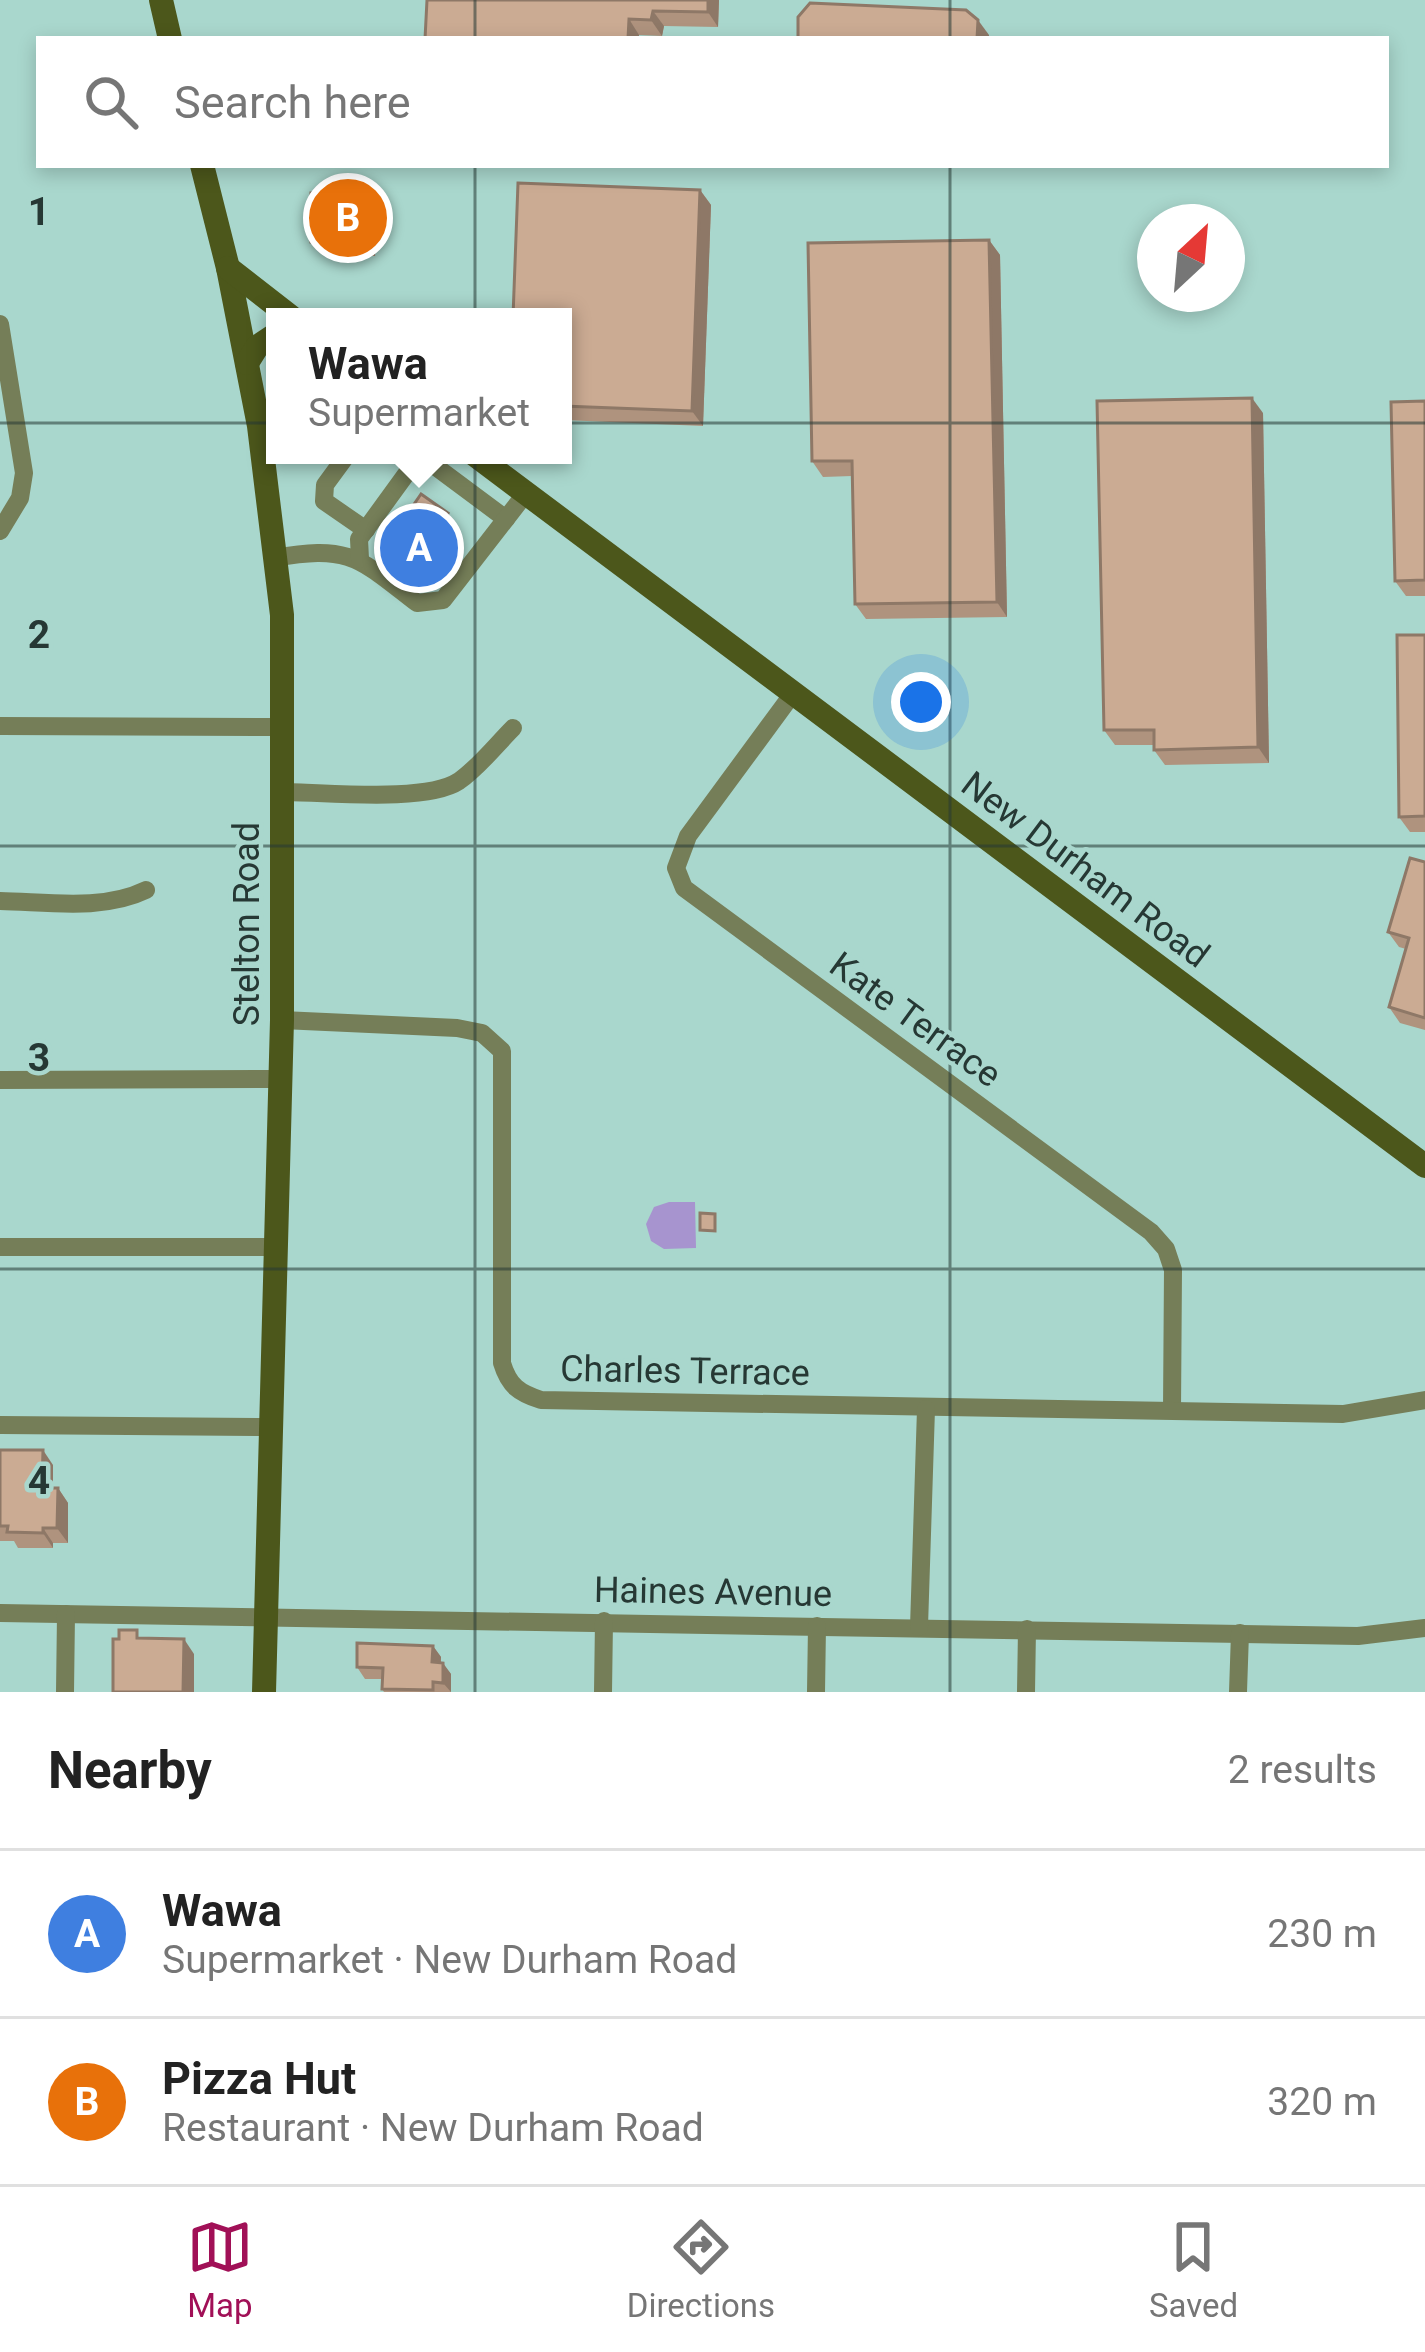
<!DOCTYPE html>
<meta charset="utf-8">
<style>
:root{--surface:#fff;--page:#f6f6f6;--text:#222;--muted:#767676;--line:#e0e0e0;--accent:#a11057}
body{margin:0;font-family:Roboto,sans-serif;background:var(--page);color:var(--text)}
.compass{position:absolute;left:1137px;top:204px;width:108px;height:108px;border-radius:50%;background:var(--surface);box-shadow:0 6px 18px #0003;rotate:26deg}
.you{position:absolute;left:921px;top:702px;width:42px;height:42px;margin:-30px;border:9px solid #fff;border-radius:50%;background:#1a73e8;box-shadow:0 0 0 18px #1a73e833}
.badge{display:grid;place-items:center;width:78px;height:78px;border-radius:50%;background:var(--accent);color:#fff;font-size:39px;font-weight:700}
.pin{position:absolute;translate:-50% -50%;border:6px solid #fff;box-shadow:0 3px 12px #0006}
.popup{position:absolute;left:266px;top:308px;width:306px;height:156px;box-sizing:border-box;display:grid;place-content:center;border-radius:0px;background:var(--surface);filter:drop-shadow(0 3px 9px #0005);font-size:39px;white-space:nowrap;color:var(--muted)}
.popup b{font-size:45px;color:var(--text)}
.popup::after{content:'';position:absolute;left:50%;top:100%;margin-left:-24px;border:24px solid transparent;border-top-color:var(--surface)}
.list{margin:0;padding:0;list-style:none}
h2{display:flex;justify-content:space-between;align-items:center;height:156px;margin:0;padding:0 48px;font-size:51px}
h2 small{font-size:39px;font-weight:400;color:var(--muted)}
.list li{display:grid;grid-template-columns:78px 1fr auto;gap:36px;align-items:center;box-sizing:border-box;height:168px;padding:0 48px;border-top:3px solid var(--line)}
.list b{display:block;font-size:45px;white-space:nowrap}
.list p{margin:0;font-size:39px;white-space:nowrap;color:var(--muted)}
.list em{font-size:39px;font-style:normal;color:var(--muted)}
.icon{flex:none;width:66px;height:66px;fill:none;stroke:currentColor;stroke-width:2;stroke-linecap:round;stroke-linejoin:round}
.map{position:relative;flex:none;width:1425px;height:1692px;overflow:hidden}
.search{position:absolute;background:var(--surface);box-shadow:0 6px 18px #0003;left:36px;right:36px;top:36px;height:132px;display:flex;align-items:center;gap:30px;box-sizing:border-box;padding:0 42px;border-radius:0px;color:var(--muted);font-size:45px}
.sheet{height:492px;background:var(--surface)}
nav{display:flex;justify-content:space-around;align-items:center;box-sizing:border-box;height:168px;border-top:3px solid var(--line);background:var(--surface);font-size:33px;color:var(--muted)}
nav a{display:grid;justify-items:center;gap:6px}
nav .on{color:var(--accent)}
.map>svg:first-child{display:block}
</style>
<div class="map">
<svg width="1425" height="1692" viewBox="0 0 1425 1692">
<rect width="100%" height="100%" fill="#a9d7cd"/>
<path fill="#a794cf" d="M 695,1202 L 696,1248 L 664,1249 L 651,1241 L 646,1224 L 654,1207 L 669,1202 Z"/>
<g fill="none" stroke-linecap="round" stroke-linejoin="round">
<g stroke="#757e58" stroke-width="18">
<path d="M 0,324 L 24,473 L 20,498 L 0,531"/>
<path d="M 347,455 L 325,485 L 324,501 L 366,530"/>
<path d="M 420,455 L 506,519"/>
<path d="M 275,558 C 350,544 360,559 417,603 L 443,600 L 526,493"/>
<path d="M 360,559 L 359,539 L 420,455"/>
<path d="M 794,692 L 688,836 L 676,868 L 684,888 L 1151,1232 L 1166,1249 L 1173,1270 L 1172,1410"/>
<path d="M 0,726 L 285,727"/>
<path d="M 283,792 C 325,792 426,803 459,781 C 479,767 496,745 513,728"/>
<path d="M 0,901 C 48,902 103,911 146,890"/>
<path d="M 282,1020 L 457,1028 L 482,1033 L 502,1051 L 502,1363 C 509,1386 519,1393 541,1400 L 1343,1414 L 1425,1400"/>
<path d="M 0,1080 L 279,1079"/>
<path d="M 0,1247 L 274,1247"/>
<path d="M 0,1425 L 269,1427"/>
<path d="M 0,1613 L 1358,1636 L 1425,1628"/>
<path d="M 919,1627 L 926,1409"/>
<path d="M 65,1692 L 66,1614"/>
<path d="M 603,1692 L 604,1621"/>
<path d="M 816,1692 L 817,1626"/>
<path d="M 1026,1692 L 1027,1629"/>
<path d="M 1238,1692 L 1240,1633"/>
</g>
<g stroke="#4c571b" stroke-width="24">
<path d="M 161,0 L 170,39"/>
<path d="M 202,165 L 228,268 L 259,426 L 282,615 L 282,1020 L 264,1692"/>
<path d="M 228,268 L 291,317"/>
<path d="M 247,363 L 257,347 L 275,335"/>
<path d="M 475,455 L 1425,1166"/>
</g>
</g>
<g fill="#af937e">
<path d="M 427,0 L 719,0 L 718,27 L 664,26 L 662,36 L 639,35 Z"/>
<path d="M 700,190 L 711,205 L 703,426 L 563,420 L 563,317 Z"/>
<path d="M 341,194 L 369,195 L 377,207 L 375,256 L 320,253 L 311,242 Z"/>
<path d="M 989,240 L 1000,255 L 1007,617 L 866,619 L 855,604 L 852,476 L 823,477 L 812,461 Z"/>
<path d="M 1425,401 L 1425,596 L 1406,596 L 1395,581 Z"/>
<path d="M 1263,413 L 1269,763 L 1165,765 L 1154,750 L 1154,745 L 1115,745 L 1104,730 Z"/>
<path d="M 408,513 L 456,525 L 419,576 L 392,557 L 384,545 L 395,530 L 391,524 Z"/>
<path d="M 1425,635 L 1425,832 L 1410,832 L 1399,817 Z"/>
<path d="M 1425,862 L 1425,1030 L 1400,1023 L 1389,1007 L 1406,949 L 1399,947 L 1388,932 Z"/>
<path d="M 0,1450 L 53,1465 L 53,1488 L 58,1488 L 68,1503 L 68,1543 L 53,1543 L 53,1548 L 18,1548 L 14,1541 L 0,1541 Z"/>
<path d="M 433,1646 L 441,1657 L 441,1662 L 451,1674 L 451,1692 L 384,1692 L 382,1689 L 382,1679 L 365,1679 L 357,1667 Z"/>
</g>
<g fill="#8e7867">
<path d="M 708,0 L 719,0 L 718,27 L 708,12 Z"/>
<path d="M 653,11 L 664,26 L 662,36 L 651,20 Z"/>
<path d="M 629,19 L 639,35 L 639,39 L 628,39 Z"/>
<path d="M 978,20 L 989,35 L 989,39 L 977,39 Z"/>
<path d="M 700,190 L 711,205 L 703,426 L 692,411 Z"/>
<path d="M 369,195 L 377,207 L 375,256 L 367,244 Z"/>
<path d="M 989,240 L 1000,255 L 1007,617 L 997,602 Z"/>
<path d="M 1252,398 L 1263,413 L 1269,763 L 1258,747 Z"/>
<path d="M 448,513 L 456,525 L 419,576 L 411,564 Z"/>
<path d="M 43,1450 L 53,1465 L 53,1503 L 42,1488 Z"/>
<path d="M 58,1488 L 68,1503 L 68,1543 L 57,1528 Z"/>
<path d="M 43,1528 L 53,1543 L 53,1548 L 43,1533 Z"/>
<path d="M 184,1639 L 194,1654 L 194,1692 L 183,1692 Z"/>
<path d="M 433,1646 L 441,1657 L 440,1674 L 432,1662 Z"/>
<path d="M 443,1663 L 451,1674 L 451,1692 L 443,1683 Z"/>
</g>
<g fill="#cbab93" stroke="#8e7867" stroke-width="3">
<path d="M 427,0 L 708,0 L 708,12 L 653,11 L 651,20 L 629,19 L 628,39 L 425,39 Z"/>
<path d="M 810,3 L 966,10 L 978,20 L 977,39 L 798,39 L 798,17 Z"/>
<path d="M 325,183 L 334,184 L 333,194 L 369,195 L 367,244 L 311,242 L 311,193 L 324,193 Z"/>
<path d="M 518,183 L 700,190 L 692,411 L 563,406 L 563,317 L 513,317 Z"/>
<path d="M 989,240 L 997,602 L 855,604 L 852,461 L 812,461 L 808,243 Z"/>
<path d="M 1252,398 L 1258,747 L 1154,750 L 1154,730 L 1104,730 L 1097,401 Z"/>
<path d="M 1425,401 L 1425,580 L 1395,581 L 1391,402 Z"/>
<path d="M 421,494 L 448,513 L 411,564 L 384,545 L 397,528 L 391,524 L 403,509 L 408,513 Z"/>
<path d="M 1397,635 L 1425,635 L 1425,816 L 1399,817 Z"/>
<path d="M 1410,858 L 1425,862 L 1425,1018 L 1389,1007 L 1409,938 L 1388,932 Z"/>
<path d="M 700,1213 L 715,1214 L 715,1231 L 700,1230 Z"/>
<path d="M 0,1450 L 43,1450 L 42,1488 L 58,1488 L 57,1528 L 43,1528 L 43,1533 L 7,1532 L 8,1526 L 0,1526 Z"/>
<path d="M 119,1630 L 137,1630 L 137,1638 L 184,1639 L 183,1692 L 113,1692 L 113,1639 L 119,1639 Z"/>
<path d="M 357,1643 L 433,1646 L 432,1662 L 443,1663 L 443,1683 L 433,1682 L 433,1690 L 382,1689 L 383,1668 L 357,1667 Z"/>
</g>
<path fill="none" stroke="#263834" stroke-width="3" stroke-opacity="0.55" d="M 475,0 L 475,39M 950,0 L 950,39M 475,165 L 475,1692M 950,165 L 950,1692M 0,423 L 1425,423M 0,846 L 1425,846M 0,1269 L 1425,1269"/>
<g text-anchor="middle" stroke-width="9" stroke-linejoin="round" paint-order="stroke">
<g font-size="36" fill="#263834" stroke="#a9d7cd">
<text transform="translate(1086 869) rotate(37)" y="13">New Durham Road</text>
<text transform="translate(246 924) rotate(-90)" y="13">Stelton Road</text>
<text transform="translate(916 1019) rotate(36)" y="13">Kate Terrace</text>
<text transform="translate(685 1370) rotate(1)" y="13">Charles Terrace</text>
<text transform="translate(713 1591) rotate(1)" y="13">Haines Avenue</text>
</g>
</g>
<g font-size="39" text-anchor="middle" font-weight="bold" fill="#263834" stroke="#a9d7cd" stroke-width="9" stroke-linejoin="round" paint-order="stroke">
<text x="39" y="225">1</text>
<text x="39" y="648">2</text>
<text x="39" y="1071">3</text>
<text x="39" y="1494">4</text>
</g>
</svg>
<svg class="compass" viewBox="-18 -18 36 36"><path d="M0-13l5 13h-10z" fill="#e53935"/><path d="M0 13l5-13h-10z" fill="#767676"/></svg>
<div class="you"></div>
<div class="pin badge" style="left:419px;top:548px;background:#3f7fe0">A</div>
<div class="popup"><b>Wawa</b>Supermarket</div>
<div class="pin badge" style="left:348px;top:218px;background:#e8710a">B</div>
<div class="search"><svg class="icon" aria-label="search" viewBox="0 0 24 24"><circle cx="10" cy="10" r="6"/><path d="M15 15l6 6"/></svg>Search here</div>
</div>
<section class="sheet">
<h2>Nearby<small>2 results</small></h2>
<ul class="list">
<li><span class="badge" style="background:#3f7fe0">A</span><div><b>Wawa</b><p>Supermarket · New Durham Road</p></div><em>230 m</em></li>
<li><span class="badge" style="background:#e8710a">B</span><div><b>Pizza Hut</b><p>Restaurant · New Durham Road</p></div><em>320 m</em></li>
</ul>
</section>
<nav>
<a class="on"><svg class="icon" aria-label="map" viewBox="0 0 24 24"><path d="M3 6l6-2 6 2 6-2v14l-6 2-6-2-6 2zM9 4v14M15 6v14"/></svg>Map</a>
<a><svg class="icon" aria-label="directions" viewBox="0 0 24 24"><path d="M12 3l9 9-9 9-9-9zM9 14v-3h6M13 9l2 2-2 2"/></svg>Directions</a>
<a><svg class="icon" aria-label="saved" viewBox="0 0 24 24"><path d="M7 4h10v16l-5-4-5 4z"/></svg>Saved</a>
</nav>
